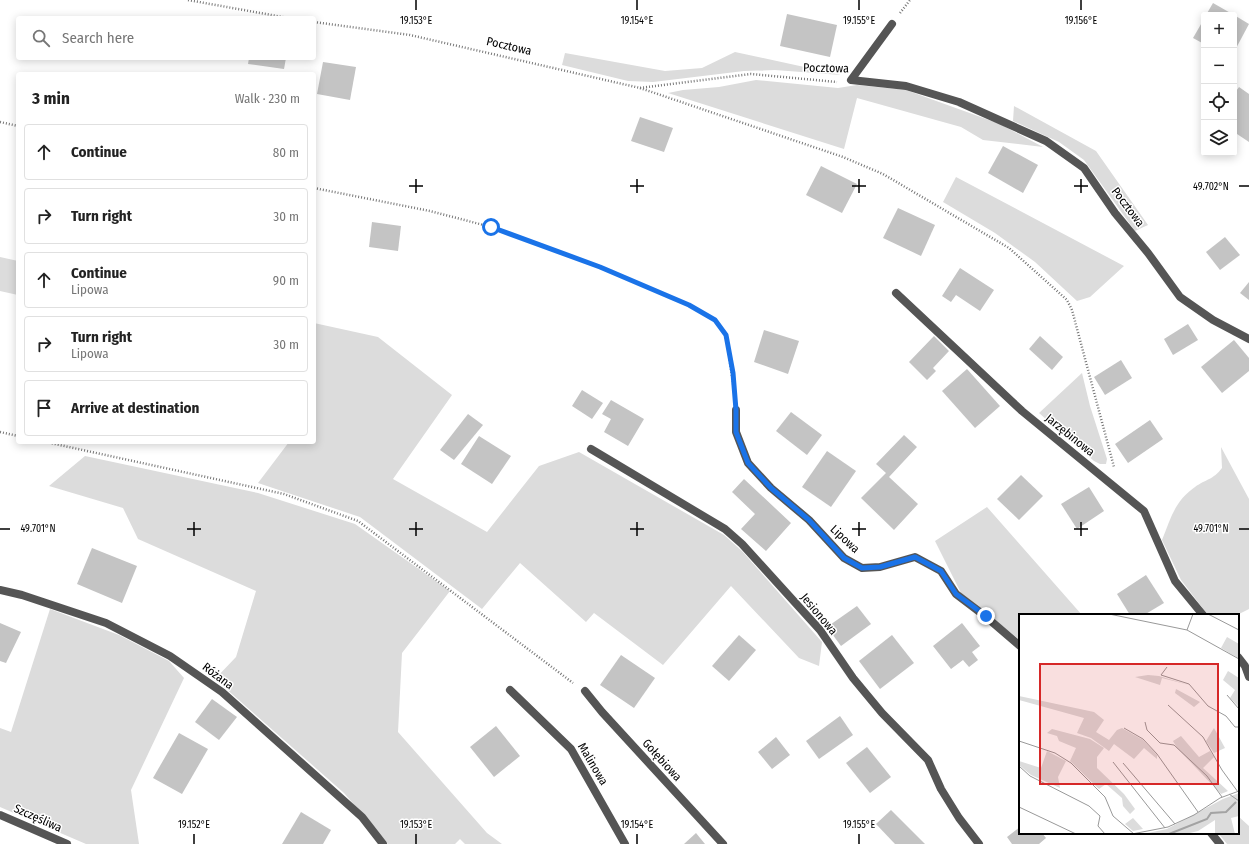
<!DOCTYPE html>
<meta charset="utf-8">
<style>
:root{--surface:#fff;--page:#f6f6f6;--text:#222;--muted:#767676;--line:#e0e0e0}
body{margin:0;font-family:"Fira Sans Condensed",sans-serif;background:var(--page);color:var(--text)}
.controls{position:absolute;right:12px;top:12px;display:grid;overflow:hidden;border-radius:4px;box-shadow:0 2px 10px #0003}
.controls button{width:36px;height:36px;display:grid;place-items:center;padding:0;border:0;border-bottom:1px solid var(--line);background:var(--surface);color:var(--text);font:20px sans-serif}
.stop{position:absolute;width:12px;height:12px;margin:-9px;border:3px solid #1a73e8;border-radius:50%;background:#fff}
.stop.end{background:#1a73e8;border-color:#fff;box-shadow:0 1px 4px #0008}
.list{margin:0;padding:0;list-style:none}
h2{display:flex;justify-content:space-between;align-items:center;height:52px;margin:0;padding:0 16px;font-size:17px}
h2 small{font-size:13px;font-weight:400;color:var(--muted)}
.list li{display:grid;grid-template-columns:26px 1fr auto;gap:12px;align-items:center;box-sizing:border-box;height:56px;margin:0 8px 8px;padding:0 8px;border:1px solid var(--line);border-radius:4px}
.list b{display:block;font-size:15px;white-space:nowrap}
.list p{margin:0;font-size:13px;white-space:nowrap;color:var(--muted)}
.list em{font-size:13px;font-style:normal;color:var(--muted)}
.icon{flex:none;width:22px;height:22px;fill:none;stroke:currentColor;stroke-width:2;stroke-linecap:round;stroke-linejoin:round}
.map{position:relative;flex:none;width:1249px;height:844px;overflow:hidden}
.search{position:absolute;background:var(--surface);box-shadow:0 2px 10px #0003;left:16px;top:16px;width:300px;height:44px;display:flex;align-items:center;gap:10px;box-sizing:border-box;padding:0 14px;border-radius:4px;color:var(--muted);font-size:15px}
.panel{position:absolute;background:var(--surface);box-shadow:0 2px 10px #0003;left:16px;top:72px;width:300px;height:372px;border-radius:4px}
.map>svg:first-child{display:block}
</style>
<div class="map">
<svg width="1249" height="844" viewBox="0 0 1249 844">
<rect width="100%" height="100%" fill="#fff"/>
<g fill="#dcdcdc">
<path d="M 735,52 L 841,75 L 775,70 L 744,71 L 653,82 L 628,81 L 562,65 L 565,53 L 665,71 L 702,68 Z"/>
<path d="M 756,80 L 838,88 L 857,85 L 906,90 L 1000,124 L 1043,147 L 983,140 L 961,127 L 857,98 L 844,149 L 668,93 L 683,90 L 719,87 Z"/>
<path d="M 1014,106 L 1096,151 L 1148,225 L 1135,231 L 1084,160 L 1059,142 L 1013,121 Z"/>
<path d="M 956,177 L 1124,266 L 1090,297 L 1077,301 L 1035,262 L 995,233 L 943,202 Z"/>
<path d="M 0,257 L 18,261 L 18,295 L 0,291 Z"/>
<path d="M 314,323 L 378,337 L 452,395 L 393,479 L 487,532 L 539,466 L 579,452 L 724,535 L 742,551 L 822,642 L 819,666 L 799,658 L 731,586 L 663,665 L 594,613 L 586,622 L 520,563 L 482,609 L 360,517 L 258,483 L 289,442 L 314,442 Z"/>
<path d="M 1082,373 L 1090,406 L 1107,459 L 1106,464 L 1100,464 L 1094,461 L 1039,413 Z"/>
<path d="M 1221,447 L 1249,499 L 1249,609 L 1237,615 L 1208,615 L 1181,580 L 1162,540 C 1171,518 1174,502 1195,487 C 1206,479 1213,480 1222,468 Z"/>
<path d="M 85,456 L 258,493 L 355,524 L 450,591 L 402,653 L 398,732 L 487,833 L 502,844 L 465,844 L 460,839 L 455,844 L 388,844 L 344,793 L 215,679 L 236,657 L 256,591 L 138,539 L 123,508 L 49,486 Z"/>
<path d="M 987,507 L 1082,615 L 1020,615 L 1020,640 L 961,593 L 935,541 Z"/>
<path d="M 50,609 L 119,635 L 169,661 L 184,678 L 131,790 L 139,844 L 86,844 L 0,807 L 0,728 L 11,732 Z"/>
<path d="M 1238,816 L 1249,826 L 1249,844 L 1227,844 L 1218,833 L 1238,833 Z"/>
</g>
<g fill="#c4c4c4">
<path d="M 1213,3 L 1234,15 L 1206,15 Z"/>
<path d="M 787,14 L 837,25 L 830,57 L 780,46 Z"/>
<path d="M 1234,15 L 1249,24 L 1234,52 Z"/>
<path d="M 1204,19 L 1204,44 L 1193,38 Z"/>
<path d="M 249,58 L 286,58 L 284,69 L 248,64 Z"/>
<path d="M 323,62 L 356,67 L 350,100 L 317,94 Z"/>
<path d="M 1239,87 L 1249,94 L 1249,142 L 1234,132 L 1234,94 Z"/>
<path d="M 640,117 L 673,128 L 664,152 L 631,141 Z"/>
<path d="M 1003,146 L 1038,165 L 1023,193 L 988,173 Z"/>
<path d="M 821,166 L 857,184 L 842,213 L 806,195 Z"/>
<path d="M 898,208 L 935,225 L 921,256 L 883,238 Z"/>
<path d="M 372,222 L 401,226 L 398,251 L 369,247 Z"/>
<path d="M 1225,237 L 1240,255 L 1220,270 L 1206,252 Z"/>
<path d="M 960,268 L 994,290 L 980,311 L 956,295 L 951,302 L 942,296 Z"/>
<path d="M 1249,282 L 1249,300 L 1240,293 Z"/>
<path d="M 1188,324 L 1198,340 L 1173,355 L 1164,339 Z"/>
<path d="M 764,330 L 799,341 L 788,374 L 754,362 Z"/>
<path d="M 934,336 L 949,351 L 933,368 L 936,371 L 927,380 L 909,362 Z"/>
<path d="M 1040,336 L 1063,357 L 1052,370 L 1029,349 Z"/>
<path d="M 1234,340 L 1249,358 L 1249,371 L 1222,393 L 1201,367 Z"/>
<path d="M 1121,360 L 1132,378 L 1105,395 L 1094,377 Z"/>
<path d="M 967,369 L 1000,406 L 975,428 L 942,391 Z"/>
<path d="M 582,390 L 603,403 L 592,419 L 572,406 Z"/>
<path d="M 611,400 L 644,419 L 628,446 L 604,432 L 611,419 L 602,414 Z"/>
<path d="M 791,412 L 822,435 L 807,455 L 776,431 Z"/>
<path d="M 468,414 L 483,425 L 454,460 L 440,450 Z"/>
<path d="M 1150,420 L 1163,439 L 1128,463 L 1115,444 Z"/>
<path d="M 904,435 L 917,447 L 889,477 L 918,504 L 894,530 L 861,498 L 886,473 L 876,464 Z"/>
<path d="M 479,436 L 511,456 L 492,484 L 461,464 Z"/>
<path d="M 827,451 L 856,471 L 831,507 L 802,487 Z"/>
<path d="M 1021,475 L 1043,496 L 1019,520 L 997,499 Z"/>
<path d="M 744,479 L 791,523 L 766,551 L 741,529 L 755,514 L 732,492 Z"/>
<path d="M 1089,487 L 1104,511 L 1077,529 L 1061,504 Z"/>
<path d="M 92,548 L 137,566 L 122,603 L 77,584 Z"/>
<path d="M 1146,575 L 1164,603 L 1144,615 L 1130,615 L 1117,594 Z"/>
<path d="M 857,606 L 871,624 L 841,646 L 827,627 Z"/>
<path d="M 0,623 L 21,632 L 6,663 L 0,661 Z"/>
<path d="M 962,623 L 980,646 L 972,652 L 978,660 L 969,667 L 963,660 L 951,669 L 933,646 Z"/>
<path d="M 739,635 L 756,650 L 729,681 L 712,666 Z"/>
<path d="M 892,635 L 914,663 L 880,689 L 859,661 Z"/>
<path d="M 621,655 L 655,678 L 634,708 L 600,685 Z"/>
<path d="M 212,699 L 237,717 L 219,740 L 195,722 Z"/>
<path d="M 840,716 L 853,735 L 819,759 L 806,741 Z"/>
<path d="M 496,726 L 520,756 L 494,777 L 470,747 Z"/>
<path d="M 179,733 L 208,749 L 182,794 L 153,778 Z"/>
<path d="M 776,737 L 790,755 L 772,769 L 758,752 Z"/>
<path d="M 867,747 L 891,777 L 870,793 L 846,763 Z"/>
<path d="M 891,810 L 925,844 L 895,844 L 876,824 Z"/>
<path d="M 301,812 L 331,830 L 323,844 L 282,844 Z"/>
<path d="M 1020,827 L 1020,833 L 1042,833 L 1046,838 L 1039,844 L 1012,844 L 1007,837 Z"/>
<path d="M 696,833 L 705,844 L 684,844 Z"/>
</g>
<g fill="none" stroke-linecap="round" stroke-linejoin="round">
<g stroke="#777" stroke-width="2.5" stroke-dasharray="1 2" stroke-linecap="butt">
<path d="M 188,0 L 288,18"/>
<path d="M 900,13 L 910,0"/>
<path d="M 314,22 L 410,35 L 640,88 L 751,74 L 837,82"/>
<path d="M 640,88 L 843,157 L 883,174 L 1009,248 L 1067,300 L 1072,310 L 1114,467"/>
<path d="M 0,122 L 18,126"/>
<path d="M 314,188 L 430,211 L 491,227 L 600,267 L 689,305 L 715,320 L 726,335 L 735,397"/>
<path d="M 0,432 L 18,436"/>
<path d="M 46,442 L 284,494 L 358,521 L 573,683"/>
</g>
<g stroke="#555" stroke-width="8">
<path d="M 591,449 L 725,529 L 742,544 L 820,630 L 853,678 L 882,713 L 928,760 L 941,789 L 959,818 L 979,844"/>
<path d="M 0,590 L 22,595 L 106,623 L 170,656 L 222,692 L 362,817 L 383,844"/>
<path d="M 0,815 L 67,844"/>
</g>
<g stroke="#555" stroke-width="8">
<path d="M 892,24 L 851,80 L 906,86 L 959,102 L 1046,141 L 1084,168 L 1115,213 L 1148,253 L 1180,297 L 1213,320 L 1249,339"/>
<path d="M 896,293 L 1022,411 L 1144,511 L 1175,581 L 1203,615"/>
<path d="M 736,410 L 736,432 L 748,463 L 771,488 L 809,520 L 844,558 L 862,568 L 880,567 L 915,557 L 941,571 L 956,594 L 985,616 L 1020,646"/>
<path d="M 1238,657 L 1245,666 L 1249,677"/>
<path d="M 510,690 L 571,749 L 625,844"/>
<path d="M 585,691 L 602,712 L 723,844"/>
<path d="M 1211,833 L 1220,844"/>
</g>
</g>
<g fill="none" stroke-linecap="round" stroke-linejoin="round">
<path stroke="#1a73e8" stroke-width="5" d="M 491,227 L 600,267 L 689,305 L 715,320 L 726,335 L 733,373 L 736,410 L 736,432 L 748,463 L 771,488 L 809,520 L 844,558 L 862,568 L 880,567 L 915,557 L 941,571 L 956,594 L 986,616"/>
</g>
<path fill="none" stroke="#000" stroke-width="1.5" d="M 416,0 L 416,10M 637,0 L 637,10M 859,0 L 859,10M 1081,0 L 1081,10M 416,179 L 416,193M 637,179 L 637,193M 859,179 L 859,193M 1081,179 L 1081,193M 409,186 L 423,186M 630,186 L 644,186M 852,186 L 866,186M 1074,186 L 1088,186M 1239,186 L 1249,186M 194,522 L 194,536M 416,522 L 416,536M 637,522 L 637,536M 859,522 L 859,536M 1081,522 L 1081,536M 0,529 L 10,529M 187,529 L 201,529M 409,529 L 423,529M 630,529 L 644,529M 852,529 L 866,529M 1074,529 L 1088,529M 1239,529 L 1249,529M 194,834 L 194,844M 416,834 L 416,844M 637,834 L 637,844M 859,834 L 859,844"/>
<g text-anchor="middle" stroke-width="3" stroke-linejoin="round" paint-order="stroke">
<g font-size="12" fill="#000" stroke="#fff">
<text transform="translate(509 46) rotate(13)" y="4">Pocztowa</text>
<text transform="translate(826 68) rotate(1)" y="4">Pocztowa</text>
<text transform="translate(1128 207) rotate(53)" y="4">Pocztowa</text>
<text transform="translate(1070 435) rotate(39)" y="4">Jarzębinowa</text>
<text transform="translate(845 539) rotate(43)" y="4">Lipowa</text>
<text transform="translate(819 614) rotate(50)" y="4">Jesionowa</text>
<text transform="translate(218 676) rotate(37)" y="4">Różana</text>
<text transform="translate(662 760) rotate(48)" y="4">Gołębiowa</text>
<text transform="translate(593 764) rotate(59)" y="4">Malinowa</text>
<text transform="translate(38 818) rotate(24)" y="4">Szczęśliwa</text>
</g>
</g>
<g transform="translate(1019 614)">
<rect width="220" height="220" fill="#fff"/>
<path d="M 208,23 L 220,30 L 219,44 L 202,34 ZM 209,57 L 220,64 L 220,93 L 211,84 L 216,76 L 204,66 ZM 129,61 L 140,62 L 170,71 L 143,64 L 141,71 L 116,63 ZM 157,75 L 181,88 L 175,93 L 156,79 ZM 0,82 L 75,98 L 85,106 L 77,118 L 90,126 L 98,116 L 103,114 L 124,126 L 138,141 L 138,145 L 125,134 L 115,145 L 95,130 L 90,137 L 72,124 L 58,119 L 65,104 L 0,86 ZM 195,114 L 206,134 L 195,139 L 187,127 ZM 33,115 L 71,125 L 85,134 L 78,143 L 78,154 L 105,180 L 116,195 L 111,200 L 104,192 L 103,184 L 87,170 L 80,175 L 51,147 L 57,134 L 40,127 L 38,122 L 28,119 ZM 162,122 L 180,143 L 191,137 L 195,143 L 184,154 L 209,177 L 202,180 L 158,134 L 154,127 ZM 28,137 L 47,147 L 39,163 L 41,174 L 12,161 L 0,151 L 0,147 L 22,154 ZM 220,179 L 220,202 L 212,204 L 216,220 L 196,220 L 196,206 L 179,217 L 167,220 L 124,220 L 148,215 L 204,185 ZM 114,204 L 124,215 L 114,217 L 106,210 Z" fill="#dcdcdc"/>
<path fill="none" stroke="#a3a3a3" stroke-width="2" d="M 150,220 L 188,205 L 192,199 L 207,198 L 217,188"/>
<path fill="none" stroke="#999" stroke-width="1" d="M 90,0 L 168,16 L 220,45M 189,0 L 220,16M 168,16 L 174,0M 148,53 L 142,61 L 170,70 L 189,92 L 207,102 L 216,113 L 220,113M 208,81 L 220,95M 149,91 L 184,123 L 203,156 L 219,178M 126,108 L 128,116 L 141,129 L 155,131 L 188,162 L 203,183M 105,114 L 124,125 L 138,140 L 179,198M 0,127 L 36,139 L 52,149 L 86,183 L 94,202 L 115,220M 94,148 L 146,214M 104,149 L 156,210M 0,152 L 11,162 L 70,192 L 81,202 L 79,212 L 86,220M 210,180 L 220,187M 0,193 L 57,220M 113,220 L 149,213 L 175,201 L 201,184 L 220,177"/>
<path fill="#d62828" fill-opacity="0.15" stroke="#d62828" stroke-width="2" d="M 21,50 L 199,50 L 199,170 L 21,170 Z"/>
<rect width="220" height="220" fill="none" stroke="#000" stroke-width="2"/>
</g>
<g font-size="10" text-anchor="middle" fill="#000" stroke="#fff" stroke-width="3" stroke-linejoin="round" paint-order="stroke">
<text x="416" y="24">19.153°E</text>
<text x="637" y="24">19.154°E</text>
<text x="859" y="24">19.155°E</text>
<text x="1081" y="24">19.156°E</text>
<text x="1211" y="190">49.702°N</text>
<text x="38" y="532">49.701°N</text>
<text x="1211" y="532">49.701°N</text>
<text x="194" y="828">19.152°E</text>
<text x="416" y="828">19.153°E</text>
<text x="637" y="828">19.154°E</text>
<text x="859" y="828">19.155°E</text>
</g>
</svg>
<div class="controls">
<button>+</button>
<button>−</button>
<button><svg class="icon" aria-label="locate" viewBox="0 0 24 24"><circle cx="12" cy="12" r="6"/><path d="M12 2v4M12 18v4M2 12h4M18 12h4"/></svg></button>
<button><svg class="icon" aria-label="layers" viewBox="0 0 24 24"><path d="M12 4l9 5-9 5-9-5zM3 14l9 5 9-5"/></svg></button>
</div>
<div class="stop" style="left:491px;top:227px"></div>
<div class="stop end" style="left:986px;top:616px"></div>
<div class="search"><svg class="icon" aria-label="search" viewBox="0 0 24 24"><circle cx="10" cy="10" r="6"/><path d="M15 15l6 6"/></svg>Search here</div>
<section class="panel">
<h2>3 min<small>Walk · 230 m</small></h2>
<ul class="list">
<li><svg class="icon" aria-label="ahead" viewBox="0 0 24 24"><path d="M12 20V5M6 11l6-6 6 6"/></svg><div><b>Continue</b></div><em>80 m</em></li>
<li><svg class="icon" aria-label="right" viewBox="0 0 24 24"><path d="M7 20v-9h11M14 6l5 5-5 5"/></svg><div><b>Turn right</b></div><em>30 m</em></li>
<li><svg class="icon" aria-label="ahead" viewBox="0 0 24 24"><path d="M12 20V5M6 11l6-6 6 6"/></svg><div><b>Continue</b><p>Lipowa</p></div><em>90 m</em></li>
<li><svg class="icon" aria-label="right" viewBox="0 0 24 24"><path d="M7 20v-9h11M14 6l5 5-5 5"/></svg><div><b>Turn right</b><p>Lipowa</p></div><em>30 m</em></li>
<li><svg class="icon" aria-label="arrive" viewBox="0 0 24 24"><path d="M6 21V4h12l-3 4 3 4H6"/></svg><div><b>Arrive at destination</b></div></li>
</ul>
</section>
</div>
